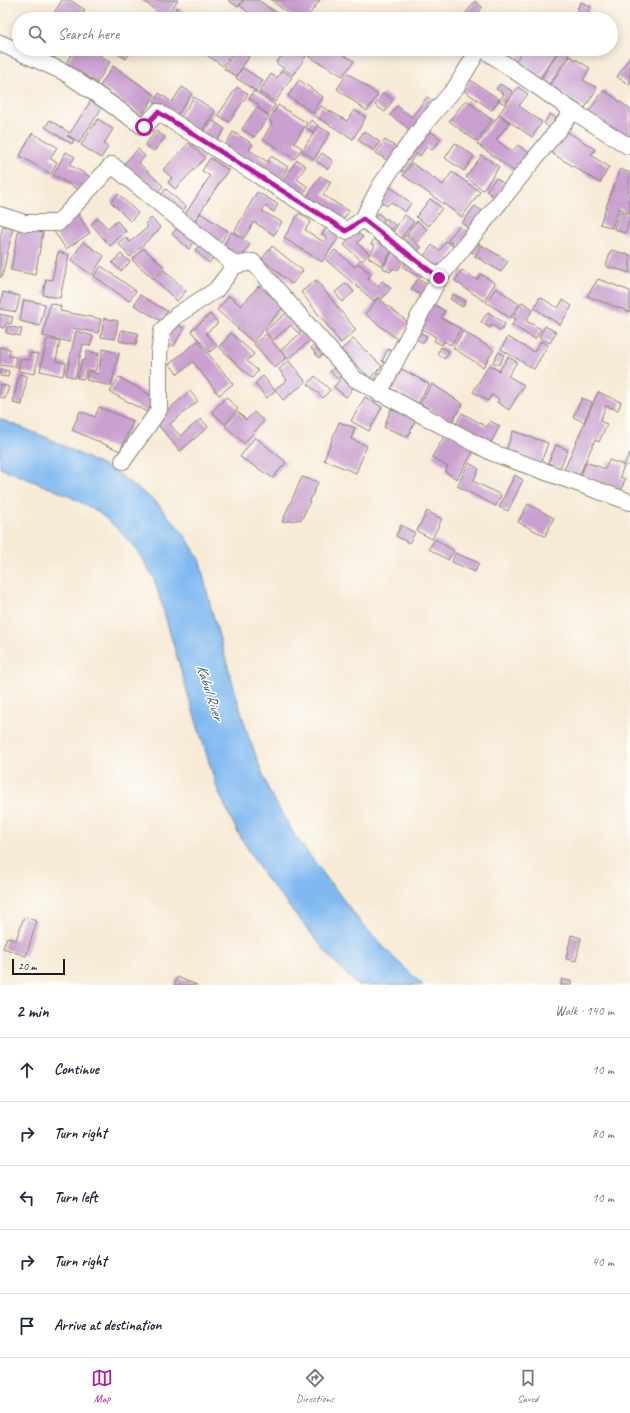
<!DOCTYPE html>
<meta charset="utf-8">
<style>
:root{--surface:#fff;--page:#f2f2f3;--text:#1f2937;--muted:#747a83;--line:#e0e1e3;--accent:#b5179e}
body{margin:0;font-family:Caveat,sans-serif;background:var(--page);color:var(--text)}
.scale{position:absolute;left:12px;bottom:10px;width:53px;box-sizing:border-box;padding-left:4px;border:2px solid #1c1c1c;border-top:0;font-size:11px;line-height:14px;white-space:nowrap;color:#1c1c1c;-webkit-text-stroke:3px #fdfcf7;paint-order:stroke}
.stop{position:absolute;width:12px;height:12px;margin:-9px;border:3px solid #b5179e;border-radius:50%;background:#fff}
.stop.end{background:#b5179e;border-color:#fff;box-shadow:0 1px 4px #0008}
.list{margin:0;padding:0;list-style:none}
h2{display:flex;justify-content:space-between;align-items:center;height:52px;margin:0;padding:0 16px;font-size:17px}
h2 small{font-size:13px;font-weight:400;color:var(--muted)}
.list li{display:grid;grid-template-columns:26px 1fr auto;gap:12px;align-items:center;box-sizing:border-box;height:64px;padding:0 16px;border-top:1px solid var(--line)}
.list b{display:block;font-size:15px;white-space:nowrap}
.list em{font-size:13px;font-style:normal;color:var(--muted)}
.icon{flex:none;width:22px;height:22px;fill:none;stroke:currentColor;stroke-width:2;stroke-linecap:round;stroke-linejoin:round}
.map{position:relative;flex:none;width:630px;height:985px;overflow:hidden}
.search{position:absolute;background:var(--surface);box-shadow:0 2px 10px #0003;left:12px;right:12px;top:12px;height:44px;display:flex;align-items:center;gap:10px;box-sizing:border-box;padding:0 14px;border-radius:22px;color:var(--muted);font-size:15px}
.sheet{height:372px;background:var(--surface)}
nav{display:flex;justify-content:space-around;align-items:center;box-sizing:border-box;height:56px;border-top:1px solid var(--line);background:var(--surface);font-size:11px;color:var(--muted)}
nav a{display:grid;justify-items:center;gap:2px}
nav .on{color:var(--accent)}
.map>svg:first-child{display:block}
</style>
<div class="map">
<svg width="630" height="985" viewBox="0 0 630 985">
<rect width="100%" height="100%" fill="#fdfcf7"/>
<filter id="ink" filterUnits="userSpaceOnUse"><feTurbulence type="fractalNoise" baseFrequency=".025" numOctaves="2"/><feDisplacementMap in="SourceGraphic" scale="8" xChannelSelector="R" yChannelSelector="G"/><feConvolveMatrix kernelMatrix="1 2 1 2 8 2 1 2 1" color-interpolation-filters="sRGB"/></filter>
<filter id="wash" filterUnits="userSpaceOnUse"><feTurbulence type="fractalNoise" baseFrequency=".012" numOctaves="4" result="noise"/><feDisplacementMap in="SourceGraphic" scale="16" xChannelSelector="R" yChannelSelector="G"/><feGaussianBlur stdDeviation="0.9" result="paint"/><feColorMatrix in="noise" values="0 0 0 0 0 0 0 0 0 0 0 0 0 0 0 0 0 1.4 0 .05"/><feComposite in="paint" operator="in"/></filter>
<g filter="url(#wash)">
<rect width="100%" height="100%" fill="#f7ead6"/>
<path fill="#80b9f0" stroke="#4e6a86" d="M 0,419 L 48,438 L 117,473 L 156,502 L 184,534 L 194,550 L 200,562 L 211,608 L 247,732 L 269,791 L 295,836 L 361,923 L 395,959 L 423,985 L 357,985 L 331,958 L 265,877 L 238,833 L 218,791 L 189,698 L 154,578 L 135,548 L 118,529 L 97,511 L 67,495 L 0,468 Z"/>
<g id="blocks">
<g fill="#c99fcf">
<path d="M 62,0 L 70,0 L 85,10 L 79,19 L 50,19 Z"/>
<path d="M 142,0 L 178,0 L 165,17 Z"/>
<path d="M 228,0 L 243,0 L 238,7 Z"/>
<path d="M 244,0 L 258,0 L 285,19 L 250,19 L 252,15 L 240,6 Z"/>
<path d="M 272,0 L 320,0 L 306,19 L 296,19 L 272,1 Z"/>
<path d="M 475,1 L 482,7 L 478,13 L 486,19 L 467,19 L 463,17 Z"/>
<path d="M 581,2 L 591,7 L 584,19 L 574,19 L 579,10 L 577,9 Z"/>
<path d="M 177,7 L 193,19 L 169,19 Z"/>
<path d="M 36,49 L 59,49 L 54,57 Z"/>
<path d="M 75,49 L 90,49 L 110,62 L 97,83 L 66,63 Z"/>
<path d="M 121,49 L 133,49 L 126,59 L 118,54 Z"/>
<path d="M 198,49 L 235,49 L 223,66 Z"/>
<path d="M 237,49 L 249,57 L 236,76 L 224,69 Z"/>
<path d="M 290,49 L 296,49 L 306,56 L 293,75 L 276,63 L 284,53 L 286,54 Z"/>
<path d="M 312,49 L 333,49 L 354,61 L 343,76 L 308,56 Z"/>
<path d="M 492,49 L 511,49 L 505,58 Z"/>
<path d="M 524,49 L 556,49 L 558,50 L 540,78 L 515,62 Z"/>
<path d="M 560,49 L 569,54 L 547,88 L 539,83 Z"/>
<path d="M 570,56 L 590,68 L 583,80 L 597,88 L 585,108 L 550,86 Z"/>
<path d="M 630,56 L 630,85 L 617,77 Z"/>
<path d="M 113,66 L 155,95 L 142,115 L 100,86 Z"/>
<path d="M 243,68 L 263,81 L 256,91 L 236,78 Z"/>
<path d="M 282,70 L 292,77 L 275,102 L 259,92 L 271,74 L 277,78 Z"/>
<path d="M 348,73 L 378,95 L 367,111 L 337,89 Z"/>
<path d="M 299,80 L 323,97 L 313,113 L 288,96 Z"/>
<path d="M 470,80 L 499,99 L 492,110 L 463,90 Z"/>
<path d="M 500,84 L 512,91 L 505,104 L 499,101 L 504,94 L 496,89 Z"/>
<path d="M 182,87 L 192,93 L 177,116 L 154,102 L 159,93 L 172,102 Z"/>
<path d="M 237,87 L 248,94 L 229,122 L 218,115 Z"/>
<path d="M 518,87 L 528,94 L 519,106 L 542,122 L 532,137 L 499,114 Z"/>
<path d="M 604,90 L 630,109 L 630,135 L 626,141 L 587,114 Z"/>
<path d="M 254,91 L 275,105 L 269,115 L 257,107 L 259,105 L 249,98 Z"/>
<path d="M 383,93 L 393,100 L 385,112 L 375,105 Z"/>
<path d="M 194,97 L 215,111 L 200,133 L 179,120 Z"/>
<path d="M 427,97 L 436,103 L 414,133 L 390,115 L 397,106 L 412,117 Z"/>
<path d="M 92,99 L 103,106 L 79,143 L 68,135 L 67,136 L 74,140 L 72,144 L 45,127 L 50,120 L 70,133 Z"/>
<path d="M 466,100 L 492,120 L 476,141 L 449,121 Z"/>
<path d="M 278,105 L 307,123 L 294,143 L 302,148 L 295,159 L 263,139 L 272,123 L 269,120 Z"/>
<path d="M 321,106 L 347,121 L 354,110 L 366,117 L 353,139 L 315,116 Z"/>
<path d="M 257,107 L 269,116 L 254,137 L 242,129 Z"/>
<path d="M 550,114 L 556,118 L 549,128 L 544,123 Z"/>
<path d="M 499,115 L 509,123 L 496,140 L 512,152 L 518,145 L 529,153 L 515,172 L 477,144 Z"/>
<path d="M 98,119 L 113,129 L 104,144 L 108,147 L 101,158 L 81,145 Z"/>
<path d="M 212,120 L 225,129 L 215,143 L 202,134 Z"/>
<path d="M 311,120 L 318,125 L 313,132 L 306,128 Z"/>
<path d="M 318,126 L 330,133 L 314,159 L 302,151 Z"/>
<path d="M 426,128 L 441,139 L 432,150 L 427,146 L 420,156 L 416,154 L 403,172 L 397,168 Z"/>
<path d="M 564,130 L 595,149 L 591,155 L 609,167 L 600,183 L 550,152 Z"/>
<path d="M 156,131 L 165,137 L 154,151 L 145,145 Z"/>
<path d="M 364,131 L 380,142 L 374,151 L 358,140 Z"/>
<path d="M 233,132 L 253,144 L 249,150 L 268,162 L 271,156 L 288,167 L 279,182 L 224,147 Z"/>
<path d="M 32,133 L 57,147 L 50,159 L 57,162 L 51,174 L 20,156 Z"/>
<path d="M 385,140 L 399,149 L 390,162 L 376,153 Z"/>
<path d="M 189,143 L 205,158 L 175,189 L 168,182 L 172,178 L 163,170 Z"/>
<path d="M 455,143 L 474,156 L 464,171 L 445,158 Z"/>
<path d="M 138,149 L 145,156 L 139,163 L 163,186 L 156,194 L 124,164 Z"/>
<path d="M 66,152 L 75,157 L 70,165 L 89,176 L 81,191 L 53,175 Z"/>
<path d="M 322,153 L 333,161 L 328,169 L 316,161 Z"/>
<path d="M 482,155 L 499,167 L 483,190 L 466,177 Z"/>
<path d="M 210,158 L 228,170 L 191,226 L 182,219 L 210,176 L 202,171 Z"/>
<path d="M 297,160 L 306,166 L 297,179 L 308,187 L 302,197 L 281,183 Z"/>
<path d="M 412,163 L 443,185 L 452,172 L 480,192 L 462,217 L 403,175 Z"/>
<path d="M 620,169 L 630,173 L 628,201 L 630,202 L 630,213 L 619,208 L 612,228 L 600,224 Z"/>
<path d="M 320,176 L 331,182 L 323,195 L 349,211 L 342,221 L 306,199 Z"/>
<path d="M 496,178 L 507,186 L 498,200 L 486,191 Z"/>
<path d="M 389,186 L 411,203 L 405,212 L 391,202 L 387,206 L 378,200 Z"/>
<path d="M 166,189 L 186,207 L 179,215 L 159,197 Z"/>
<path d="M 257,192 L 278,204 L 274,212 L 265,206 L 262,211 L 282,222 L 274,235 L 254,222 L 244,238 L 234,232 Z"/>
<path d="M 118,194 L 138,213 L 130,221 L 111,202 Z"/>
<path d="M 430,199 L 442,208 L 429,226 L 416,217 Z"/>
<path d="M 475,206 L 485,213 L 472,231 L 462,223 Z"/>
<path d="M 620,211 L 630,215 L 630,219 L 625,233 L 614,229 Z"/>
<path d="M 77,213 L 90,233 L 66,249 L 53,230 Z"/>
<path d="M 200,213 L 228,231 L 218,247 L 192,227 Z"/>
<path d="M 299,213 L 311,221 L 305,230 L 324,242 L 327,237 L 322,234 L 326,228 L 339,237 L 322,262 L 284,238 Z"/>
<path d="M 378,213 L 384,218 L 380,223 L 374,218 Z"/>
<path d="M 405,215 L 414,222 L 401,238 L 393,231 Z"/>
<path d="M 98,218 L 108,229 L 117,221 L 126,231 L 110,246 L 91,224 Z"/>
<path d="M 151,218 L 161,228 L 130,257 L 118,243 L 125,237 L 130,242 L 148,227 L 145,224 Z"/>
<path d="M 386,218 L 395,225 L 390,231 L 382,225 Z"/>
<path d="M 417,221 L 427,229 L 418,242 L 407,234 Z"/>
<path d="M 180,225 L 196,240 L 189,249 L 172,234 Z"/>
<path d="M 3,226 L 13,228 L 2,277 L 0,277 L 0,238 Z"/>
<path d="M 459,226 L 469,233 L 458,248 L 448,240 Z"/>
<path d="M 19,227 L 43,233 L 35,275 L 11,270 Z"/>
<path d="M 231,232 L 250,244 L 241,259 L 222,248 Z"/>
<path d="M 356,232 L 363,237 L 357,243 L 369,253 L 362,261 L 344,245 Z"/>
<path d="M 406,235 L 421,247 L 416,253 L 401,242 Z"/>
<path d="M 374,239 L 392,250 L 382,266 L 368,257 L 375,246 L 371,244 Z"/>
<path d="M 473,239 L 480,244 L 473,253 L 466,248 Z"/>
<path d="M 446,241 L 456,248 L 440,269 L 424,256 L 432,245 L 439,251 Z"/>
<path d="M 83,242 L 104,256 L 92,275 L 71,260 Z"/>
<path d="M 202,243 L 215,256 L 209,263 L 195,250 Z"/>
<path d="M 481,245 L 508,261 L 501,272 L 475,256 Z"/>
<path d="M 272,246 L 303,271 L 292,284 L 262,259 Z"/>
<path d="M 143,248 L 164,267 L 154,279 L 132,260 Z"/>
<path d="M 335,250 L 355,267 L 358,263 L 371,274 L 368,278 L 378,286 L 382,281 L 391,288 L 382,299 L 379,296 L 374,301 L 326,260 Z"/>
<path d="M 611,250 L 630,255 L 630,273 L 606,266 Z"/>
<path d="M 58,252 L 69,255 L 60,298 L 43,295 L 46,279 L 52,280 Z"/>
<path d="M 392,252 L 404,259 L 398,270 L 393,268 L 390,272 L 383,268 Z"/>
<path d="M 121,254 L 130,262 L 121,271 L 112,263 Z"/>
<path d="M 408,259 L 425,271 L 420,278 L 403,267 Z"/>
<path d="M 101,266 L 136,291 L 129,301 L 94,276 Z"/>
<path d="M 164,270 L 186,291 L 177,301 L 155,280 Z"/>
<path d="M 462,270 L 477,280 L 481,274 L 495,283 L 484,301 L 455,281 Z"/>
<path d="M 418,279 L 428,285 L 422,296 L 411,289 Z"/>
<path d="M 598,279 L 630,291 L 630,312 L 587,296 Z"/>
<path d="M 316,280 L 356,330 L 341,343 L 301,292 Z"/>
<path d="M 346,283 L 354,292 L 342,302 L 335,292 Z"/>
<path d="M 259,286 L 283,307 L 253,342 L 217,310 L 229,296 L 241,306 Z"/>
<path d="M 496,288 L 519,304 L 510,318 L 486,302 Z"/>
<path d="M 3,292 L 20,296 L 16,312 L 0,309 Z"/>
<path d="M 453,294 L 466,301 L 462,307 L 450,299 Z"/>
<path d="M 140,295 L 167,311 L 161,321 L 134,305 Z"/>
<path d="M 540,297 L 558,308 L 563,300 L 572,306 L 560,325 L 534,308 Z"/>
<path d="M 378,298 L 409,323 L 397,339 L 365,314 Z"/>
<path d="M 24,300 L 45,304 L 40,326 L 20,321 Z"/>
<path d="M 522,302 L 533,309 L 526,321 L 541,329 L 535,339 L 512,325 L 516,319 L 513,317 Z"/>
<path d="M 50,303 L 61,306 L 60,311 L 101,319 L 98,333 L 73,328 L 70,342 L 43,336 Z"/>
<path d="M 432,303 L 445,311 L 441,318 L 461,329 L 451,345 L 444,341 L 442,345 L 434,341 L 436,337 L 419,327 Z"/>
<path d="M 292,308 L 306,326 L 298,333 L 291,325 L 273,340 L 265,331 Z"/>
<path d="M 488,312 L 505,324 L 501,331 L 492,325 L 490,328 L 481,322 Z"/>
<path d="M 0,314 L 13,317 L 11,324 L 6,323 L 4,328 L 0,327 Z"/>
<path d="M 210,314 L 218,323 L 206,333 L 217,346 L 210,352 L 191,331 Z"/>
<path d="M 104,318 L 118,321 L 115,339 L 101,337 Z"/>
<path d="M 175,324 L 184,328 L 174,346 L 169,344 L 169,333 Z"/>
<path d="M 7,326 L 22,329 L 20,336 L 6,333 Z"/>
<path d="M 545,326 L 556,332 L 550,343 L 539,337 Z"/>
<path d="M 308,327 L 311,340 L 288,359 L 281,350 Z"/>
<path d="M 121,330 L 138,333 L 136,344 L 119,341 Z"/>
<path d="M 76,331 L 93,336 L 90,346 L 83,344 L 75,378 L 66,375 Z"/>
<path d="M 417,331 L 427,336 L 423,343 L 413,337 Z"/>
<path d="M 463,331 L 494,350 L 483,367 L 453,348 Z"/>
<path d="M 231,333 L 254,354 L 247,361 L 258,371 L 252,378 L 219,347 Z"/>
<path d="M 266,334 L 286,358 L 275,368 L 254,344 Z"/>
<path d="M 508,337 L 534,352 L 541,341 L 548,345 L 534,369 L 501,349 Z"/>
<path d="M 47,339 L 60,341 L 56,361 L 66,363 L 63,376 L 40,371 Z"/>
<path d="M 353,339 L 382,366 L 370,378 L 341,350 Z"/>
<path d="M 198,341 L 233,384 L 219,395 L 193,362 L 178,374 L 169,364 Z"/>
<path d="M 320,341 L 328,350 L 319,358 L 311,348 Z"/>
<path d="M 0,347 L 10,349 L 9,356 L 16,357 L 15,367 L 0,365 Z"/>
<path d="M 441,347 L 449,351 L 445,359 L 437,354 Z"/>
<path d="M 103,349 L 119,353 L 111,386 L 86,380 L 88,371 L 98,374 Z"/>
<path d="M 388,349 L 393,352 L 387,364 L 382,361 Z"/>
<path d="M 87,351 L 99,354 L 95,371 L 86,369 L 84,379 L 77,378 L 82,360 L 85,361 Z"/>
<path d="M 499,352 L 504,355 L 499,365 L 493,362 Z"/>
<path d="M 30,353 L 38,354 L 35,374 L 18,371 L 20,359 L 29,360 Z"/>
<path d="M 508,357 L 517,362 L 508,376 L 524,385 L 509,410 L 497,402 L 499,399 L 491,395 L 488,401 L 473,392 L 489,365 L 499,371 Z"/>
<path d="M 289,361 L 306,382 L 283,400 L 275,389 L 287,380 L 279,369 Z"/>
<path d="M 337,366 L 343,374 L 337,379 L 330,371 Z"/>
<path d="M 398,367 L 429,384 L 418,403 L 388,387 Z"/>
<path d="M 0,370 L 9,371 L 8,377 L 0,376 Z"/>
<path d="M 378,373 L 385,379 L 379,387 L 372,380 Z"/>
<path d="M 19,374 L 27,376 L 22,405 L 13,403 Z"/>
<path d="M 343,375 L 355,385 L 346,397 L 334,387 Z"/>
<path d="M 263,376 L 275,391 L 267,398 L 255,384 Z"/>
<path d="M 315,376 L 330,390 L 323,398 L 308,384 Z"/>
<path d="M 119,377 L 155,398 L 147,412 L 110,392 Z"/>
<path d="M 0,384 L 9,387 L 5,399 L 0,397 Z"/>
<path d="M 432,384 L 463,404 L 451,423 L 420,403 Z"/>
<path d="M 190,391 L 198,401 L 170,424 L 180,436 L 201,419 L 208,427 L 180,451 L 155,421 Z"/>
<path d="M 598,392 L 621,402 L 618,410 L 606,406 L 600,421 L 607,424 L 599,442 L 595,440 L 579,476 L 564,470 Z"/>
<path d="M 226,397 L 238,409 L 225,424 L 212,412 Z"/>
<path d="M 365,397 L 382,407 L 369,431 L 351,421 Z"/>
<path d="M 582,398 L 592,402 L 584,422 L 573,417 Z"/>
<path d="M 99,407 L 133,421 L 120,451 L 72,430 L 80,411 L 95,417 Z"/>
<path d="M 391,409 L 416,419 L 408,437 L 384,427 Z"/>
<path d="M 238,412 L 246,420 L 254,412 L 264,421 L 244,443 L 225,426 Z"/>
<path d="M 462,413 L 487,427 L 490,421 L 500,426 L 490,444 L 455,426 Z"/>
<path d="M 339,422 L 355,428 L 351,439 L 367,446 L 356,473 L 324,460 Z"/>
<path d="M 513,431 L 548,443 L 541,463 L 506,451 Z"/>
<path d="M 447,432 L 475,449 L 457,479 L 445,472 L 448,467 L 432,457 Z"/>
<path d="M 255,437 L 286,462 L 273,478 L 240,457 Z"/>
<path d="M 556,445 L 568,450 L 560,468 L 548,463 Z"/>
<path d="M 630,453 L 630,467 L 625,464 Z"/>
<path d="M 609,460 L 624,465 L 620,477 L 625,479 L 621,491 L 581,476 L 586,462 L 605,469 Z"/>
<path d="M 469,463 L 479,469 L 473,481 L 501,495 L 496,506 L 457,486 Z"/>
<path d="M 515,475 L 523,480 L 508,511 L 499,507 Z"/>
<path d="M 302,477 L 318,482 L 302,519 L 282,522 Z"/>
<path d="M 528,504 L 554,518 L 545,536 L 518,522 Z"/>
<path d="M 427,511 L 442,519 L 432,539 L 417,531 Z"/>
<path d="M 401,525 L 415,533 L 409,543 L 396,536 Z"/>
<path d="M 435,539 L 454,551 L 448,560 L 429,549 Z"/>
<path d="M 455,553 L 479,563 L 475,572 L 452,562 Z"/>
<path d="M 24,917 L 37,921 L 26,956 L 3,948 L 7,937 L 16,940 Z"/>
<path d="M 571,935 L 581,938 L 576,961 L 566,959 Z"/>
<path d="M 177,977 L 197,985 L 174,985 Z"/>
<path d="M 562,979 L 572,982 L 571,985 L 561,985 Z"/>
</g>
</g>
</g>
<g filter="url(#ink)">
<use href="#blocks" fill-opacity="0" stroke="#8a8379" stroke-width="1"/>
<g fill="none" stroke-linecap="round" stroke-linejoin="round">
<defs>
<g id="minor">
<path d="M 0,43 L 64,72 L 144,127 L 158,112 L 346,231 L 363,219 L 439,278 L 379,393"/>
<path d="M 483,49 L 573,111 L 628,146 L 630,144"/>
<path d="M 0,215 L 25,223 L 58,223 L 112,165 L 235,265 L 253,262 L 355,379 L 493,453 L 630,502"/>
<path d="M 363,219 L 379,188 L 400,156 L 426,122 L 456,87 L 479,49"/>
<path d="M 439,278 L 573,111"/>
<path d="M 123,461 L 159,410 L 159,354 L 162,331 L 177,315 L 216,290 L 235,265"/>
</g>
</defs>
<use href="#minor" stroke="#8a8379" stroke-width="18"/>
<use href="#minor" stroke="#fff" stroke-width="16"/>
</g>
</g>
<g fill="none" stroke-linecap="round" stroke-linejoin="round" filter="url(#ink)">
<path stroke="#b5179e" stroke-width="5" d="M 144,127 L 158,112 L 346,231 L 363,219 L 439,278"/>
</g>
<g text-anchor="middle" stroke-width="3" stroke-linejoin="round" paint-order="stroke">
<g font-size="15" font-style="italic" fill="#445b71" stroke="#fdfcf7">
<text transform="translate(210 692) rotate(72)" y="5">Kabul River</text>
</g>
</g>
</svg>
<div class="scale">20 m</div>
<div class="stop" style="left:144px;top:127px"></div>
<div class="stop end" style="left:439px;top:278px"></div>
<div class="search"><svg class="icon" aria-label="search" viewBox="0 0 24 24"><circle cx="10" cy="10" r="6"/><path d="M15 15l6 6"/></svg>Search here</div>
</div>
<section class="sheet">
<h2>2 min<small>Walk · 140 m</small></h2>
<ul class="list">
<li><svg class="icon" aria-label="ahead" viewBox="0 0 24 24"><path d="M12 20V5M6 11l6-6 6 6"/></svg><div><b>Continue</b></div><em>10 m</em></li>
<li><svg class="icon" aria-label="right" viewBox="0 0 24 24"><path d="M7 20v-9h11M14 6l5 5-5 5"/></svg><div><b>Turn right</b></div><em>80 m</em></li>
<li><svg class="icon" aria-label="left" viewBox="0 0 24 24"><path d="M17 20v-9H6M10 6l-5 5 5 5"/></svg><div><b>Turn left</b></div><em>10 m</em></li>
<li><svg class="icon" aria-label="right" viewBox="0 0 24 24"><path d="M7 20v-9h11M14 6l5 5-5 5"/></svg><div><b>Turn right</b></div><em>40 m</em></li>
<li><svg class="icon" aria-label="arrive" viewBox="0 0 24 24"><path d="M6 21V4h12l-3 4 3 4H6"/></svg><div><b>Arrive at destination</b></div></li>
</ul>
</section>
<nav>
<a class="on"><svg class="icon" aria-label="map" viewBox="0 0 24 24"><path d="M3 6l6-2 6 2 6-2v14l-6 2-6-2-6 2zM9 4v14M15 6v14"/></svg>Map</a>
<a><svg class="icon" aria-label="directions" viewBox="0 0 24 24"><path d="M12 3l9 9-9 9-9-9zM9 14v-3h6M13 9l2 2-2 2"/></svg>Directions</a>
<a><svg class="icon" aria-label="saved" viewBox="0 0 24 24"><path d="M7 4h10v16l-5-4-5 4z"/></svg>Saved</a>
</nav>
